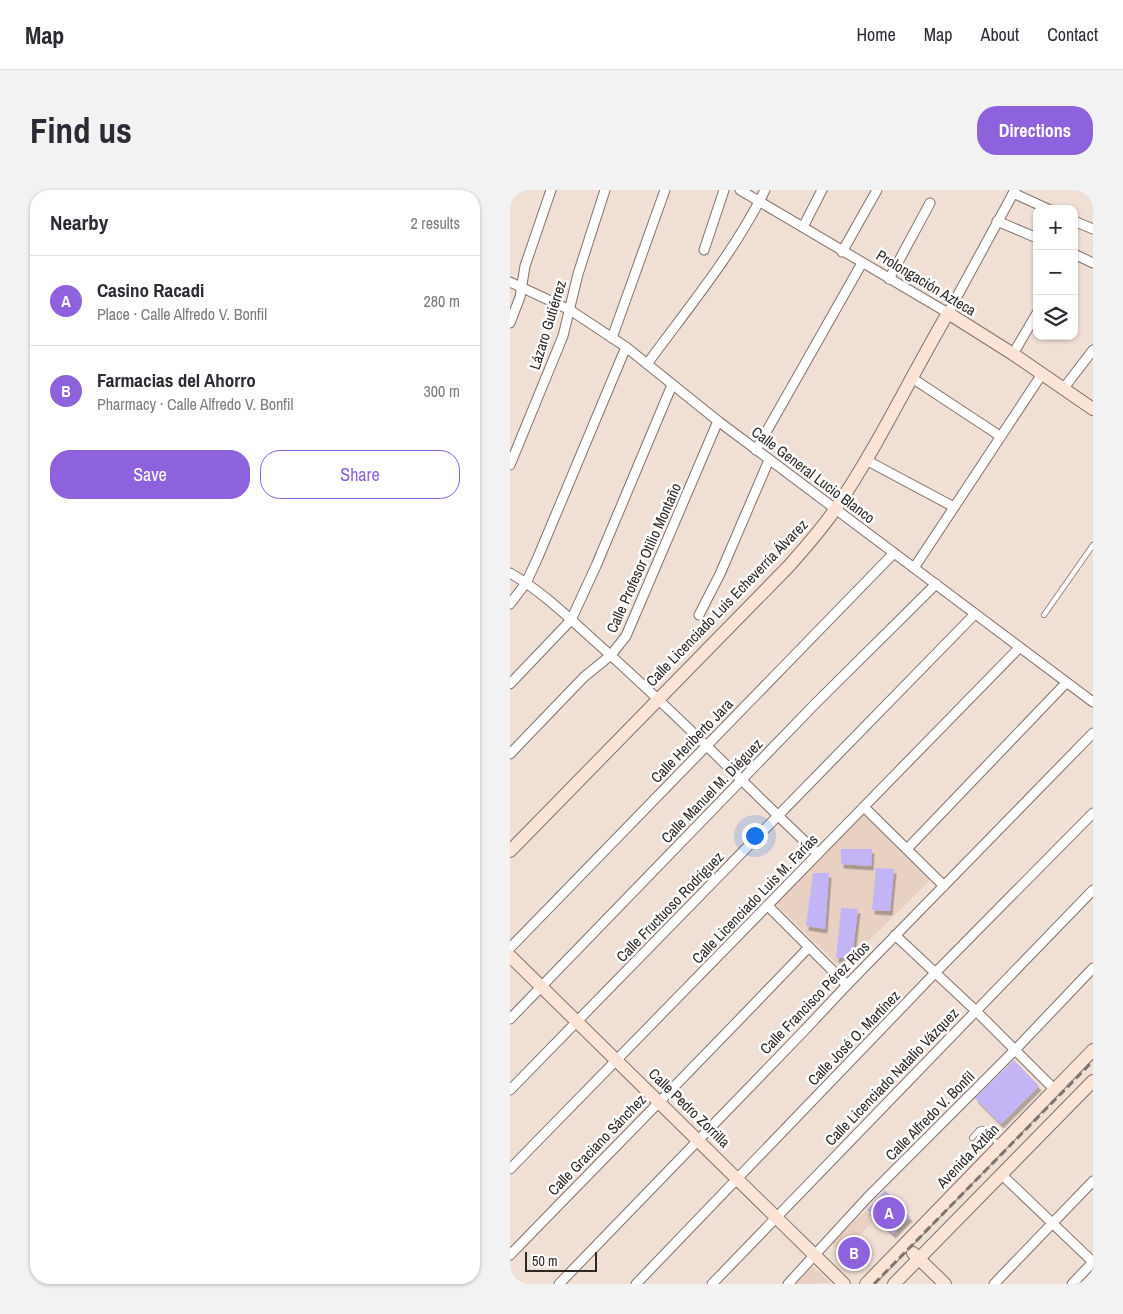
<!DOCTYPE html>
<meta charset="utf-8">
<style>
:root{--surface:#fff;--page:#f2f2f3;--text:#2b2b33;--muted:#7c7c81;--line:#e1e1e2;--accent:#8d62dc}
body{margin:0;font-family:"Archivo Narrow",sans-serif;background:var(--page);color:var(--text)}
.controls{position:absolute;right:15px;top:15px;display:grid;overflow:hidden;border-radius:10px;box-shadow:0 1px 4px #0004}
.controls button{width:45px;height:45px;display:grid;place-items:center;padding:0;border:0;border-bottom:1px solid var(--line);background:var(--surface);color:var(--text);font:25px sans-serif}
.scale{position:absolute;left:15px;bottom:12px;width:72px;box-sizing:border-box;padding-left:5px;border:2px solid #2e2825;border-top:0;font-size:14px;line-height:18px;white-space:nowrap;color:#2e2825;-webkit-text-stroke:4px #fff;paint-order:stroke}
.you{position:absolute;left:244px;top:645px;width:18px;height:18px;margin:-12px;border:4px solid #fff;border-radius:50%;background:#1a73e8;box-shadow:0 0 0 8px #1a73e833}
.badge{display:grid;place-items:center;width:32px;height:32px;border-radius:50%;background:var(--accent);color:#fff;font-size:16px;font-weight:700}
.pin{position:absolute;translate:-50% -50%;border:2px solid #fff;box-shadow:0 1px 5px #0006}
.list{margin:0;padding:0;list-style:none}
h2{display:flex;justify-content:space-between;align-items:center;height:65px;margin:0;padding:0 20px;font-size:21px}
h2 small{font-size:16px;font-weight:400;color:var(--muted)}
.list li{display:grid;grid-template-columns:32px 1fr auto;gap:15px;align-items:center;box-sizing:border-box;height:90px;padding:0 20px;border-top:1px solid var(--line)}
.list b{display:block;font-size:19px;white-space:nowrap}
.list p{margin:0;font-size:16px;white-space:nowrap;color:var(--muted)}
.list em{font-size:16px;font-style:normal;color:var(--muted)}
.actions{display:flex;gap:10px;padding:15px 20px}
.actions a{flex:1;padding:11px 0;border:1px solid var(--accent);border-radius:20px;text-align:center;font-size:18px;color:var(--accent)}
.actions .main{background:var(--accent);color:#fff}
.icon{flex:none;width:28px;height:28px;fill:none;stroke:currentColor;stroke-width:2;stroke-linecap:round;stroke-linejoin:round}
.map{position:relative;flex:none;width:583px;height:1094px;overflow:hidden;border-radius:20px}
header{display:flex;align-items:center;gap:30px;box-sizing:border-box;height:70px;padding:0 25px;background:var(--surface);border-bottom:1px solid var(--line)}
header strong{font-size:24px}
nav{display:flex;gap:28px;margin-inline-start:auto;font-size:18px}
.intro{display:flex;align-items:center;justify-content:space-between;box-sizing:border-box;height:120px;padding:0 30px}
h1{margin:0;font-size:35px}
.button{padding:12px 22px;border-radius:20px;background:var(--accent);color:#fff;font-size:18px;font-weight:700}
main{display:flex;gap:30px;padding:0 30px}
aside{flex:1;background:var(--surface);border-radius:20px;box-shadow:0 1px 4px #0004}
.map>svg:first-child{display:block}
</style>
<header>
<strong>Map</strong>
<nav><a>Home</a><a>Map</a><a>About</a><a>Contact</a></nav>
</header>
<div class="intro"><h1>Find us</h1><a class="button">Directions</a></div>
<main>
<aside>
<h2>Nearby<small>2 results</small></h2>
<ul class="list">
<li><span class="badge">A</span><div><b>Casino Racadi</b><p>Place · Calle Alfredo V. Bonfil</p></div><em>280 m</em></li>
<li><span class="badge">B</span><div><b>Farmacias del Ahorro</b><p>Pharmacy · Calle Alfredo V. Bonfil</p></div><em>300 m</em></li>
</ul>
<div class="actions"><a class="main">Save</a><a>Share</a></div>
</aside>
<div class="map">
<svg width="583" height="1094" viewBox="0 0 583 1094">
<defs>
<filter id="shadow"><feDropShadow dx="2.5" dy="4.5" stdDeviation="0" flood-color="#0004"/></filter>
</defs>
<rect width="100%" height="100%" fill="#f0dfd5"/>
<g fill="#e8d1c3">
<path d="M 352,622 L 421,689 L 331,778 L 265,714 Z"/>
<path d="M 357,1020 L 366,1028 L 343,1052 L 356,1066 L 345,1077 L 321,1052 Z"/>
<path d="M 301,1075 L 321,1093 L 283,1094 Z"/>
</g>
<g fill="#c3b4f6" filter="url(#shadow)">
<path d="M 331,659 L 362,659 L 361,676 L 331,674 Z"/>
<path d="M 366,678 L 384,679 L 380,721 L 362,720 Z"/>
<path d="M 303,683 L 319,683 L 315,739 L 296,736 Z"/>
<path d="M 331,718 L 348,719 L 342,768 L 326,768 Z"/>
<path d="M 504,870 L 529,896 L 491,934 L 465,908 Z"/>
<path d="M 375,1000 L 400,1027 L 383,1044 L 357,1020 Z"/>
</g>
<g fill="none" stroke-linecap="round" stroke-linejoin="round">
<defs>
<g id="lane">
<path d="M 534,425 L 583,355"/>
<path d="M 462,948 L 469,940 L 473,939 L 489,955"/>
</g>
<g id="street">
<path d="M 230,0 L 438,123 L 505,0"/>
<path d="M 503,3 L 538,19"/>
<path d="M 487,31 L 527,48"/>
<path d="M 564,31 L 583,39"/>
<path d="M 293,37 L 312,0"/>
<path d="M 194,60 L 214,0"/>
<path d="M 332,62 L 367,0"/>
<path d="M 564,64 L 583,73"/>
<path d="M 379,89 L 420,13"/>
<path d="M 0,92 L 60,120 L 116,157 L 208,231 L 583,512"/>
<path d="M 0,133 L 10,107 L 15,76 L 41,0"/>
<path d="M 102,148 L 155,0"/>
<path d="M 503,164 L 527,123"/>
<path d="M 137,174 C 178,118 224,63 255,0"/>
<path d="M 402,188 L 490,246"/>
<path d="M 553,199 L 583,160"/>
<path d="M 246,260 L 352,73"/>
<path d="M 356,270 L 444,317"/>
<path d="M 0,275 L 53,146 L 68,84 L 95,0"/>
<path d="M 404,378 L 532,184"/>
<path d="M 0,383 C 32,401 61,430 88,454 C 164,521 234,594 307,663"/>
<path d="M 0,414 L 16,393 L 28,367 L 116,157"/>
<path d="M 189,425 L 210,384 L 259,270"/>
<path d="M 0,494 L 61,430 L 86,376 L 162,195"/>
<path d="M 0,564 L 74,487 L 101,465 L 116,446 L 208,231"/>
<path d="M 354,617 L 434,696"/>
<path d="M 397,659 L 556,493"/>
<path d="M 258,716 L 337,795"/>
<path d="M 385,745 L 465,820 L 545,900"/>
<path d="M 0,758 L 384,363"/>
<path d="M 0,829 L 306,513 L 426,394"/>
<path d="M 0,900 L 465,424"/>
<path d="M 0,979 L 509,458"/>
<path d="M 491,984 L 583,1072"/>
<path d="M 0,1065 C 100,962 200,861 299,757"/>
<path d="M 49,1094 L 291,844 L 337,795 L 583,543"/>
<path d="M 126,1094 L 425,783 L 583,623"/>
<path d="M 202,1094 L 583,700"/>
<path d="M 278,1094 L 357,1008 L 505,860 L 583,778"/>
<path d="M 484,1094 L 583,991"/>
<path d="M 562,1094 L 583,1072"/>
</g>
<g id="secondary">
<path d="M 0,661 L 278,377 C 295,358 312,339 326,318 C 368,256 400,188 438,123 L 503,164 L 583,219"/>
<path d="M 0,766 L 334,1094"/>
<path d="M 403,1063 L 435,1094"/>
<path d="M 356,1094 L 583,860"/>
<path d="M 384,1094 L 583,891"/>
</g>
</defs>
<use href="#lane" stroke="#81726a" stroke-width="6"/>
<use href="#street" stroke="#81726a" stroke-width="11"/>
<use href="#secondary" stroke="#81726a" stroke-width="14"/>
<use href="#lane" stroke="#fff" stroke-width="4.5"/>
<use href="#street" stroke="#fff" stroke-width="9"/>
<use href="#secondary" stroke="#fbe4d6" stroke-width="12"/>
<path stroke="#7e736d" stroke-width="3" stroke-dasharray="8 4" stroke-linecap="butt" d="M 364,1094 L 583,871"/>
</g>
<g text-anchor="middle" stroke-width="5" stroke-linejoin="round" paint-order="stroke">
<g font-size="15" fill="#2e2825" stroke="#fff">
<text transform="translate(416 93) rotate(31)" y="5">Prolongación Azteca</text>
<text transform="translate(38 135) rotate(-73)" y="5">Lázaro Gutiérrez</text>
<text transform="translate(303 285) rotate(37)" y="5">Calle General Lucio Blanco</text>
<text transform="translate(134 368) rotate(-66)" y="5">Calle Profesor Otilio Montaño</text>
<text transform="translate(217 413) rotate(-46)" y="5">Calle Licenciado Luis Echeverría Álvarez</text>
<text transform="translate(182 551) rotate(-46)" y="5">Calle Heriberto Jara</text>
<text transform="translate(202 601) rotate(-46)" y="5">Calle Manuel M. Diéguez</text>
<text transform="translate(245 709) rotate(-46)" y="5">Calle Licenciado Luis M. Farías</text>
<text transform="translate(160 717) rotate(-46)" y="5">Calle Fructuoso Rodríguez</text>
<text transform="translate(305 808) rotate(-46)" y="5">Calle Francisco Pérez Ríos</text>
<text transform="translate(344 848) rotate(-46)" y="5">Calle José O. Martínez</text>
<text transform="translate(382 887) rotate(-46)" y="5">Calle Licenciado Natalio Vázquez</text>
<text transform="translate(179 918) rotate(44)" y="5">Calle Pedro Zorrilla</text>
<text transform="translate(420 926) rotate(-45)" y="5">Calle Alfredo V. Bonfil</text>
<text transform="translate(87 955) rotate(-46)" y="5">Calle Graciano Sánchez</text>
<text transform="translate(458 966) rotate(-46)" y="5">Avenida Aztlán</text>
</g>
</g>
</svg>
<div class="controls">
<button>+</button>
<button>−</button>
<button><svg class="icon" aria-label="layers" viewBox="0 0 24 24"><path d="M12 4l9 5-9 5-9-5zM3 14l9 5 9-5"/></svg></button>
</div>
<div class="scale">50 m</div>
<div class="you"></div>
<div class="pin badge" style="left:379px;top:1023px">A</div>
<div class="pin badge" style="left:344px;top:1063px">B</div>
</div>
</main>
